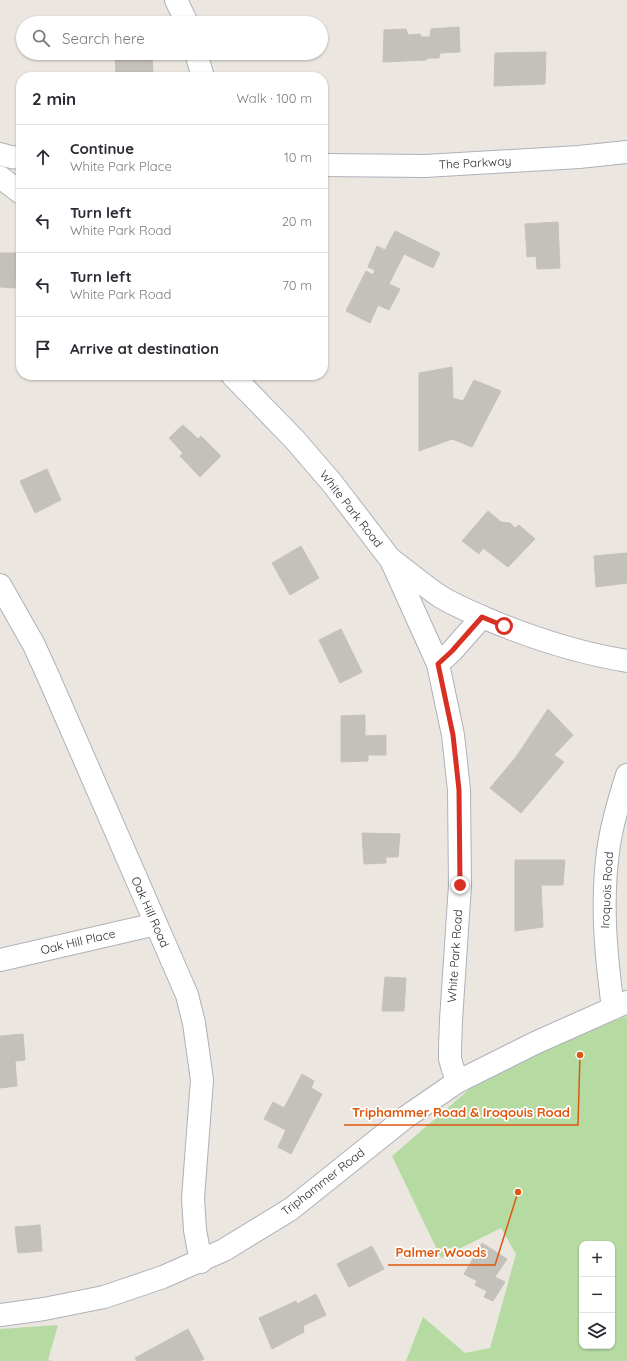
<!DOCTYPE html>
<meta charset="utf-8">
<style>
:root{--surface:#fff;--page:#f7f7f7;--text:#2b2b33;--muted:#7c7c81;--line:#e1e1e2}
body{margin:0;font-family:Quicksand,sans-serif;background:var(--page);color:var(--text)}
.controls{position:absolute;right:12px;bottom:12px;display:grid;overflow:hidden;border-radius:8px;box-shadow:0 1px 3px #0004}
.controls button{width:36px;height:36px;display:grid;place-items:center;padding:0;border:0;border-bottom:1px solid var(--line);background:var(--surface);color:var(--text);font:20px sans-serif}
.stop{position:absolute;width:12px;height:12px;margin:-9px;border:3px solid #d93025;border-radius:50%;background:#fff}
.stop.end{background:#d93025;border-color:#fff;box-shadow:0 1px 4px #0008}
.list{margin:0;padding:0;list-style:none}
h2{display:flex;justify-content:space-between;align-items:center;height:52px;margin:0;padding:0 16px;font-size:17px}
h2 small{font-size:13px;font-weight:400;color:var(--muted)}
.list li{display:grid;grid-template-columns:26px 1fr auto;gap:12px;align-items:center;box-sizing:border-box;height:64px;padding:0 16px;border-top:1px solid var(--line)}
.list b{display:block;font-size:15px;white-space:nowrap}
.list p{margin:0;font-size:13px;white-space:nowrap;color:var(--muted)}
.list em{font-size:13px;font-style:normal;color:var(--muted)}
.icon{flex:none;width:22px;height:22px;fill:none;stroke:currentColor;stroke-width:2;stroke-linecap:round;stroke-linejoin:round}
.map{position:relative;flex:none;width:627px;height:1361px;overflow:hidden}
.search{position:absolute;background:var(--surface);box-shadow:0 1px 3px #0004;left:16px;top:16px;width:312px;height:44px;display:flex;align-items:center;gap:10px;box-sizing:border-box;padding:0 14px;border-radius:22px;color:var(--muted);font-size:15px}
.panel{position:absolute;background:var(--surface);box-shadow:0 1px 3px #0004;left:16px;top:72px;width:312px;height:308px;border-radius:16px}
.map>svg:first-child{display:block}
</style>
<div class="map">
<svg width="627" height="1361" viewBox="0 0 627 1361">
<rect width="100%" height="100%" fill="#ebe6df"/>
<g fill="#b6dba2" fill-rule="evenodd">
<path d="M 627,1016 L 627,1361 L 406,1361 L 423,1317 L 465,1353 L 490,1348 L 516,1254 L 501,1228 L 441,1258 L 392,1156 L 503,1060 ZM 582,1244 L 612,1244 L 612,1346 L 582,1346 Z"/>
<path d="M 58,1325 L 48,1360 L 52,1361 L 0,1361 L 0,1329 Z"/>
</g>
<g fill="#c4c0ba" stroke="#c6c1b9">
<path d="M 459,27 L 460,52 L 440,53 L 439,58 L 428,58 L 426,60 L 383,62 L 384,30 L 406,29 L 408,35 L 420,34 L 421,37 L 430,37 L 431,29 Z"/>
<path d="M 546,52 L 545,84 L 494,86 L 495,53 Z"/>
<path d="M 115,53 L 152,53 L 153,77 L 116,77 Z"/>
<path d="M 558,222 L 560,268 L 537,269 L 536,256 L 527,257 L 525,224 Z"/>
<path d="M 395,231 L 440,253 L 433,268 L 404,254 L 389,284 L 400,289 L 389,310 L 378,305 L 370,323 L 346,311 L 366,271 L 373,275 L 375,270 L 368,267 L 377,246 L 385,250 Z"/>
<path d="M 0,253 L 16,253 L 15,288 L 0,287 Z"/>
<path d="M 452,367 L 453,398 L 463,401 L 474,380 L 501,391 L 472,447 L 452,439 L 419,451 L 419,373 Z"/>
<path d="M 183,425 L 198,439 L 201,436 L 221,456 L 200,477 L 180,456 L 183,453 L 169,438 Z"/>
<path d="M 47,469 L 61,500 L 35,513 L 20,481 Z"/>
<path d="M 488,511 L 501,522 L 510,523 L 515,528 L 519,525 L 535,539 L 508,567 L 483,548 L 479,554 L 462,541 Z"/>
<path d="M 301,546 L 319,578 L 290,595 L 272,563 Z"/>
<path d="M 627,553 L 627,583 L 596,587 L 594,556 Z"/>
<path d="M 341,629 L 362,672 L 340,683 L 319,640 Z"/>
<path d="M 548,709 L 573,735 L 554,755 L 564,762 L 521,813 L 490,788 L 516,757 Z"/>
<path d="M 365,715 L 365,736 L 386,735 L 386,755 L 368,755 L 368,761 L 341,762 L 341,716 Z"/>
<path d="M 362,833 L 400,834 L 398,857 L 386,857 L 386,863 L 364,864 Z"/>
<path d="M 515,860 L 565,860 L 563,885 L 541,885 L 543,927 L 515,931 Z"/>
<path d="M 385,977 L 406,978 L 404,1011 L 382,1011 Z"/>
<path d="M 23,1034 L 25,1060 L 15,1061 L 17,1086 L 0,1088 L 0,1036 Z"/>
<path d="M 302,1074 L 314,1081 L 311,1088 L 322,1094 L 291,1154 L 278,1147 L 286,1130 L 264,1119 L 273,1102 L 284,1108 Z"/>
<path d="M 40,1225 L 42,1251 L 18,1253 L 15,1227 Z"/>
<path d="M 482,1243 L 507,1259 L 495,1277 L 505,1282 L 493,1301 L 484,1297 L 487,1291 L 475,1285 L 477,1281 L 464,1274 Z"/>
<path d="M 372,1246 L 384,1269 L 349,1287 L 337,1264 Z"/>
<path d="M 316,1294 L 326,1315 L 303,1326 L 304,1332 L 272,1349 L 259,1318 L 296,1301 L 297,1304 Z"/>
<path d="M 188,1329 L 204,1359 L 200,1361 L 137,1361 L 135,1358 Z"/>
</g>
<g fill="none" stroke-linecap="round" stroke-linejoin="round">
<defs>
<g id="minor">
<path d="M 176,0 L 187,23"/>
<path d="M 196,53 L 203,77"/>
<path d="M 0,154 L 11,157 L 21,158"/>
<path d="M 323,165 L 425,166 L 579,157 L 627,152"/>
<path d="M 0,177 L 21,193"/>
<path d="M 232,375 L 295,440 L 332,483 L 391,560 L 438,664 L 453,735 L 459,790 L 460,885 L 451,1020 L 450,1047 L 450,1059 L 457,1082"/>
<path d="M 392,560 C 408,572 424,586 441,597 C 456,606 471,612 487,619 C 532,638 579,653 627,661"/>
<path d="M 0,585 L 34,645 L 49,678 L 187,995 L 194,1023 L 202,1080 L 193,1198 L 195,1230 L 201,1262"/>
<path d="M 438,664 L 452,651 L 482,617"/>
<path d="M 0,960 L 156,924"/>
<path d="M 613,1008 C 606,956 601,904 608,852 C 611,826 619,800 627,775"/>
<path d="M 0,1315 L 44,1309 L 104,1297 L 163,1277 L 224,1250 L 291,1209 L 406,1117 L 457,1082 L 535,1043 L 627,1002"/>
</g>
</defs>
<use href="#minor" stroke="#afb1ba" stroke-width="24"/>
<use href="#minor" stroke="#fff" stroke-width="22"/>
</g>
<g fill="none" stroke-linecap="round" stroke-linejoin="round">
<path stroke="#d93025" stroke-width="5" d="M 460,885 L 459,790 L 453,735 L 438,664 L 452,651 L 482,617 L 504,626"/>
</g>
<g text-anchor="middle" stroke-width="3.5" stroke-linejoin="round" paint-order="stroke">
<g font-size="12" fill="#2b2b2b" stroke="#fff">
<text transform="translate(475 163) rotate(-3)" y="4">The Parkway</text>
<text transform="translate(351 509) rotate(52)" y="4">White Park Road</text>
<text transform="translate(607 890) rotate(-87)" y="4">Iroquois Road</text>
<text transform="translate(150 912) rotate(66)" y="4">Oak Hill Road</text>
<text transform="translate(78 942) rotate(-13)" y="4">Oak Hill Place</text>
<text transform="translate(455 956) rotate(-86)" y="4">White Park Road</text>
<text transform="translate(323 1182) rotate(-38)" y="4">Triphammer Road</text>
</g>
</g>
<path fill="none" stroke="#df570e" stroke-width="1.5" d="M580 1055L578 1125H344M518 1192L495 1265H388"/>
<g fill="#df570e" stroke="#fff" stroke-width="1.5">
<circle cx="580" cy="1055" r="4"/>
<circle cx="518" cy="1192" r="4"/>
</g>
<g font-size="13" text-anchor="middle" font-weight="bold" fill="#df570e" stroke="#fff" stroke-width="3.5" stroke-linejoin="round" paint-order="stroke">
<text x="461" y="1117">Triphammer Road &amp; Iroqouis Road</text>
<text x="441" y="1257">Palmer Woods</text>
</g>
</svg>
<div class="controls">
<button>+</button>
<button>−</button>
<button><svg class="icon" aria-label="layers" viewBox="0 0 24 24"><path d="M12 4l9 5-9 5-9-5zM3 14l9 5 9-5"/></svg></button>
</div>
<div class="stop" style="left:504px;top:626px"></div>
<div class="stop end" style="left:460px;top:885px"></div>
<div class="search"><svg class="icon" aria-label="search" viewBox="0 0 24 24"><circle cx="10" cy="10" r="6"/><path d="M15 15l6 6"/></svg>Search here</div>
<section class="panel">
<h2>2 min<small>Walk · 100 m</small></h2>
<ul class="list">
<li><svg class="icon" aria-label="ahead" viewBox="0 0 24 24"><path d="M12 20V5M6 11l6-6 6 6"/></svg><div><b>Continue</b><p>White Park Place</p></div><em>10 m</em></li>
<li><svg class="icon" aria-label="left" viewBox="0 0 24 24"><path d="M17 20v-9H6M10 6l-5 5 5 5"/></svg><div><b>Turn left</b><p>White Park Road</p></div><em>20 m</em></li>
<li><svg class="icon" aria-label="left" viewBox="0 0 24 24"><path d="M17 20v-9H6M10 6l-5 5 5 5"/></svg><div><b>Turn left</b><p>White Park Road</p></div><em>70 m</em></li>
<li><svg class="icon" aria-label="arrive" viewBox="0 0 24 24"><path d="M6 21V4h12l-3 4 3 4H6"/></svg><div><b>Arrive at destination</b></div></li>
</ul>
</section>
</div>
